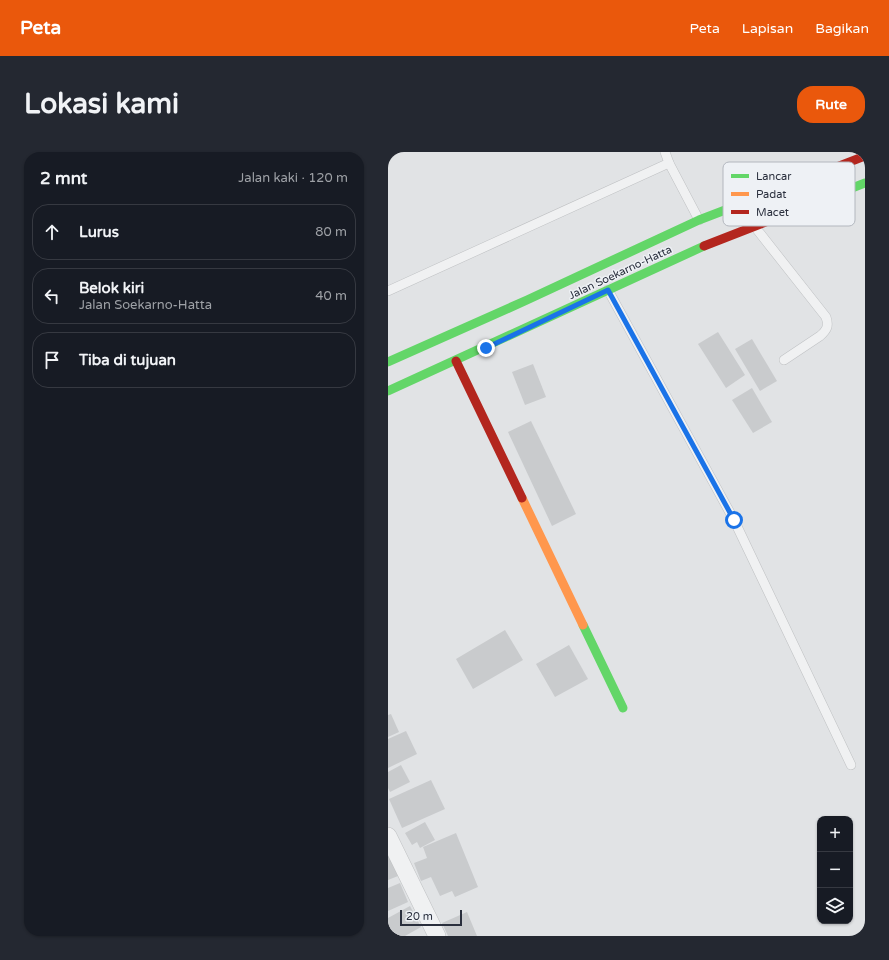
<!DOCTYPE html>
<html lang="id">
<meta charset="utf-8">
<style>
:root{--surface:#171b24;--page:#242831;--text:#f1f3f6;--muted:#9ea1a6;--line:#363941;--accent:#ea580c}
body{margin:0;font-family:"Varela Round",sans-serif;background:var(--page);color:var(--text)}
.controls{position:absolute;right:12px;bottom:12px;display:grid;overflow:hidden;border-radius:8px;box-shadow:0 1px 3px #0004}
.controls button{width:36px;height:36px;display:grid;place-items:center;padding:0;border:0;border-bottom:1px solid var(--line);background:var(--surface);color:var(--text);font:20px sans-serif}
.scale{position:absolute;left:12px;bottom:10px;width:62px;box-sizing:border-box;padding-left:4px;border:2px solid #2a2f3d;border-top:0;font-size:11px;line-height:14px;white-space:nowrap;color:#2a2f3d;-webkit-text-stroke:3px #eef1f5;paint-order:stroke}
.stop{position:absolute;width:12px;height:12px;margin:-9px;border:3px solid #1a73e8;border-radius:50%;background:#fff}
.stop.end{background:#1a73e8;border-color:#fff;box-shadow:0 1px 4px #0008}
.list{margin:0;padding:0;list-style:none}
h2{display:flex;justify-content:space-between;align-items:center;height:52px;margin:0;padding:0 16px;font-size:17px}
h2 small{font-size:13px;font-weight:400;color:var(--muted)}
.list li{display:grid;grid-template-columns:26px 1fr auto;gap:12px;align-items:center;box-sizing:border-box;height:56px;margin:0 8px 8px;padding:0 8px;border:1px solid var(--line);border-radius:16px}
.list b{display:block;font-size:15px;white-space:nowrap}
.list p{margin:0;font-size:13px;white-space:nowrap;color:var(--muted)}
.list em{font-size:13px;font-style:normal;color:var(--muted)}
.icon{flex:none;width:22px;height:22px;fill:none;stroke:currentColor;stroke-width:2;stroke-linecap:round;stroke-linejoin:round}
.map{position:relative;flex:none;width:477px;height:784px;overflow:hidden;border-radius:16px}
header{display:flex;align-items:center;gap:24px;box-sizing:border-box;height:56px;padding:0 20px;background:var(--accent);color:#fff}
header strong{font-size:19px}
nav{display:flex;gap:22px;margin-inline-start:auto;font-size:14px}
.intro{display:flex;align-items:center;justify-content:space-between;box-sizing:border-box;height:96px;padding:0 24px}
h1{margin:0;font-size:28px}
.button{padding:10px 18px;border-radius:16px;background:var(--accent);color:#fff;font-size:14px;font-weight:700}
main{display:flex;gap:24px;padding:0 24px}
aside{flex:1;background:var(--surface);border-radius:16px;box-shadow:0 1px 3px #0004}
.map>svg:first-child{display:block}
</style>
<header>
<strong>Peta</strong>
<nav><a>Peta</a><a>Lapisan</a><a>Bagikan</a></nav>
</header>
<div class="intro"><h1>Lokasi kami</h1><a class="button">Rute</a></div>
<main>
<aside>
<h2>2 mnt<small>Jalan kaki · 120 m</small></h2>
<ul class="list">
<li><svg class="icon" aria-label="ahead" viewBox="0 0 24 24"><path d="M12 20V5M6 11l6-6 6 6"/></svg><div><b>Lurus</b></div><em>80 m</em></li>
<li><svg class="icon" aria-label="left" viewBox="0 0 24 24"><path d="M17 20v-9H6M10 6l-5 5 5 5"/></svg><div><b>Belok kiri</b><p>Jalan Soekarno-Hatta</p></div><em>40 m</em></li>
<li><svg class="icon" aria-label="arrive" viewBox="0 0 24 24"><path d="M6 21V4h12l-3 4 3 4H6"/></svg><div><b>Tiba di tujuan</b></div></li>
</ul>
</aside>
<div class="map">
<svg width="477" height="784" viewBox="0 0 477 784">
<rect width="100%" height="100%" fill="#e1e3e5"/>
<g fill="#c9cbcd">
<path d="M 330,180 L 357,223 L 338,236 L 310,192 Z"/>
<path d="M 364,187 L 389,229 L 372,239 L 347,197 Z"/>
<path d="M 145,212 L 158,245 L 137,253 L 124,220 Z"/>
<path d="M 364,236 L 384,270 L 365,281 L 344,248 Z"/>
<path d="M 143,269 L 188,362 L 164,374 L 120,280 Z"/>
<path d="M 117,478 L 135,508 L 85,537 L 68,507 Z"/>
<path d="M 181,493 L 200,527 L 167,545 L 148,512 Z"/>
<path d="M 3,562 L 11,580 L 0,585 L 0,563 Z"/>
<path d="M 18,579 L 29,602 L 0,616 L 0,587 Z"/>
<path d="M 13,613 L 22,630 L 2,640 L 0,636 L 0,620 Z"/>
<path d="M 43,628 L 57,657 L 14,676 L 1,647 Z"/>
<path d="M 37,670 L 47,688 L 32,696 L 29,690 L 24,693 L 17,681 Z"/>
<path d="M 68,681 L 90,735 L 67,745 L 64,739 L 52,744 L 43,725 L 33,729 L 26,711 L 39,706 L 35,695 Z"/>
<path d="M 0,701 L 10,724 L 0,728 Z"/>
<path d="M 12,731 L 20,750 L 0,759 L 0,736 Z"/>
<path d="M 22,754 L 33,775 L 17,784 L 0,784 L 0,766 Z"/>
<path d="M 79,760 L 89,784 L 60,784 L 54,771 Z"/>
</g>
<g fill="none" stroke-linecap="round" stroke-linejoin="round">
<defs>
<g id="lane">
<path d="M 277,0 L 281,11 L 311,68"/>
<path d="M 367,75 L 438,165 C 441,174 439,178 432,184 L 396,208"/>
<path d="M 220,138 L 346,368 L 463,613"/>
<path d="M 0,139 L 281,11"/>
</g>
<path id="street" d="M 0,684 L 49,784"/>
</defs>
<use href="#lane" stroke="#bfc1c3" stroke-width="10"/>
<use href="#street" stroke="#bfc1c3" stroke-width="18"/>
<use href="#lane" stroke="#f0f1f2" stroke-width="9"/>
<use href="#street" stroke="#f0f1f2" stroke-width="17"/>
<g stroke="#63d668" stroke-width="9">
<path d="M 403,60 L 477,31"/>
<path d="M 0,210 L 139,148 L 311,68 L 379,42"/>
<path d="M 0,239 L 316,94"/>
<path d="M 195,473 L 235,556"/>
</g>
<path stroke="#ff974d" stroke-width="9" d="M 134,346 L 195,473"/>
<g stroke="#b3261e" stroke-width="9">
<path d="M 379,42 L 477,4"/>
<path d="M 316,94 L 403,60"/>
<path d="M 68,209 L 134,346"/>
</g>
</g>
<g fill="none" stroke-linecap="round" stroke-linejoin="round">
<path stroke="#1a73e8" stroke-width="5" d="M 98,196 L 220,138 L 346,368"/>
</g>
<g text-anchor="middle" stroke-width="3" stroke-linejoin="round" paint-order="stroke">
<g font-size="11" fill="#2a2f3d" stroke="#eef1f5">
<text transform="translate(232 120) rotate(-25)" y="4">Jalan Soekarno-Hatta</text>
</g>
</g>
<rect x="335" y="10" width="132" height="64" rx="6" fill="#eef1f5" stroke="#b3b7be" stroke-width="1"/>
<rect x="343" y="22" width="18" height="4" fill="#63d668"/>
<rect x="343" y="40" width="18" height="4" fill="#ff974d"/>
<rect x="343" y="58" width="18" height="4" fill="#b3261e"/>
<g font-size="11" fill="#2a2f3d">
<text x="368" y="28">Lancar</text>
<text x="368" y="46">Padat</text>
<text x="368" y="64">Macet</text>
</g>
</svg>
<div class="controls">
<button>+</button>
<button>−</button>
<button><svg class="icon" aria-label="layers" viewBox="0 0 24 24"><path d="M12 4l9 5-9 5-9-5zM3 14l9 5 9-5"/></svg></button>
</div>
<div class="scale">20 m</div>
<div class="stop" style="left:346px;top:368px"></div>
<div class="stop end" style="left:98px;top:196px"></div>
</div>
</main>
